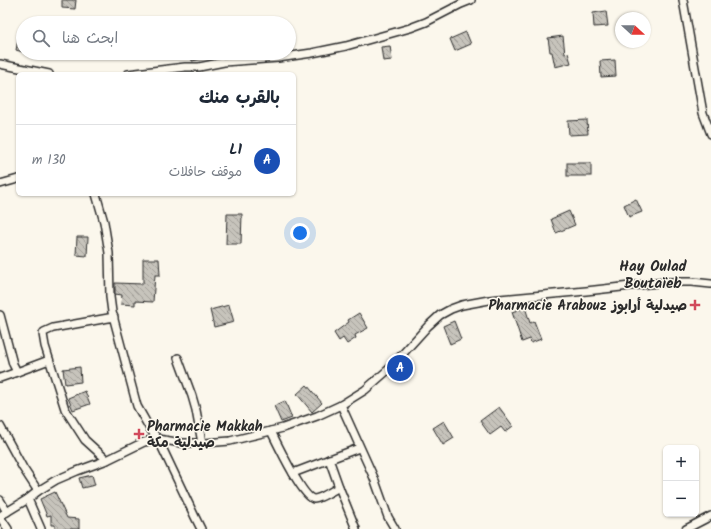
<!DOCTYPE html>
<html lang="ar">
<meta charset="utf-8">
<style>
:root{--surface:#fff;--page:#f2f2f3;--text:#1f2937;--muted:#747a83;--line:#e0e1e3;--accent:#1a73e8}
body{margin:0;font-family:Kalam,"Playpen Sans Arabic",sans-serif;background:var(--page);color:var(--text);direction:rtl}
.controls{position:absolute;right:12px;bottom:12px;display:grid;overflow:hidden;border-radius:6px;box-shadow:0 1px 3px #0004}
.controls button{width:36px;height:36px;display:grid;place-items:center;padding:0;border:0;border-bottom:1px solid var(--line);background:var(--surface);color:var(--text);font:20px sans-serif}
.compass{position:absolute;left:615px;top:12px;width:36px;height:36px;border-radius:50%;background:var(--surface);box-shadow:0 1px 3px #0004;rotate:111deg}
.you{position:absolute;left:300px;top:233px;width:14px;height:14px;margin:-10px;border:3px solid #fff;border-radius:50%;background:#1a73e8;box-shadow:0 0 0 6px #1a73e833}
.badge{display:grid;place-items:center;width:26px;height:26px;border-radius:50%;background:var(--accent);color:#fff;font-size:13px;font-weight:700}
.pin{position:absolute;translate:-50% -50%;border:2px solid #fff;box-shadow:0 1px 4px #0006}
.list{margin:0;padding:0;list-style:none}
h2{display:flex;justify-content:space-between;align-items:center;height:52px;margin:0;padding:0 16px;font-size:17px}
h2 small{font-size:13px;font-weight:400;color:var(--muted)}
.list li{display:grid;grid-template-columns:26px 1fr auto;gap:12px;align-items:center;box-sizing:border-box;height:72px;padding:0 16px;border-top:1px solid var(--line)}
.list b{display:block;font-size:15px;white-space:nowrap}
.list p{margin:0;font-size:13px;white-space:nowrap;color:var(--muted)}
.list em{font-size:13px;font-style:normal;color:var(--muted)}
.icon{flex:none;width:22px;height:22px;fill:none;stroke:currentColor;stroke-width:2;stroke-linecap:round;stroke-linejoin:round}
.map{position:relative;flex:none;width:711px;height:529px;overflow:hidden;direction:ltr}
.search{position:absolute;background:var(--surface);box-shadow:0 1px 3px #0004;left:16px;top:16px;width:280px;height:44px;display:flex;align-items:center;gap:10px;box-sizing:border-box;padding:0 14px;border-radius:22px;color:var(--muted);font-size:15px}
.panel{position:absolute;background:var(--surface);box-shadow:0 1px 3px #0004;left:16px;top:72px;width:280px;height:124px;border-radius:6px;direction:rtl}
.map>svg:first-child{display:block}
</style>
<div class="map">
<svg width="711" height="529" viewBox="0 0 711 529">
<defs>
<pattern id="building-back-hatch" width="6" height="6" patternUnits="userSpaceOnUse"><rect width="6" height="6" fill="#c7c4bc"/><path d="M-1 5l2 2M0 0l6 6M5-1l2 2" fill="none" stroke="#a29f99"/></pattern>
</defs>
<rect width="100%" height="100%" fill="#fbf7ec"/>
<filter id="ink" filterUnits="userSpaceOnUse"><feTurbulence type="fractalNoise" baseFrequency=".025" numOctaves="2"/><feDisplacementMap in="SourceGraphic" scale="8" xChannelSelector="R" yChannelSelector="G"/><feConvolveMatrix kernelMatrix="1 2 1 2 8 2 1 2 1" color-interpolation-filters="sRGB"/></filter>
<g filter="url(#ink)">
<g fill="url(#building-back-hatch)" stroke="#2b2b2b">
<path d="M 62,0 L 76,0 L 75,9 L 62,8 Z"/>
<path d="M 606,11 L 608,26 L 594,27 L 593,13 Z"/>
<path d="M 20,30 L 23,31 L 23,52 L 16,50 Z"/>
<path d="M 466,32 L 471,44 L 455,51 L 450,39 Z"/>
<path d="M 563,36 L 565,54 L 568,53 L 571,63 L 555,67 L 552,52 L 550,52 L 548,38 Z"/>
<path d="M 390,46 L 392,60 L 383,61 L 381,47 Z"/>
<path d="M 191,53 L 218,53 L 218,56 L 192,61 Z"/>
<path d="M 615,60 L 616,76 L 601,77 L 600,61 Z"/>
<path d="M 587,120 L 588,134 L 569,135 L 568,121 Z"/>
<rect x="567" y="163" width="24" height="13"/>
<path d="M 636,199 L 642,212 L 629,217 L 624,205 Z"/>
<path d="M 569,211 L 575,225 L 556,233 L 551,219 Z"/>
<path d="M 227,214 L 242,214 L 241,244 L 226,244 Z"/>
<path d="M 77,237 L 88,237 L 87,256 L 76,255 Z"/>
<path d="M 143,259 L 159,259 L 160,275 L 155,275 L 153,302 L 135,301 L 135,305 L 121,304 L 122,295 L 115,294 L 115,283 L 143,284 Z"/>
<path d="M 229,305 L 234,322 L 214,327 L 210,310 Z"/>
<path d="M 525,307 L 530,323 L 534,321 L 541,339 L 531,343 L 530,339 L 522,342 L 512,312 Z"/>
<path d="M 359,313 L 368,328 L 355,335 L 356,338 L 347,344 L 343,338 L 339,341 L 334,333 L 349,322 L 348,320 Z"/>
<path d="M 454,321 L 461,339 L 450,344 L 443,326 Z"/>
<path d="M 80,367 L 81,382 L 65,384 L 63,369 Z"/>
<path d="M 307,385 L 322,403 L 312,412 L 297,394 Z"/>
<path d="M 85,391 L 90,404 L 73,410 L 68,398 Z"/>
<path d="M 285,401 L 292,418 L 281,422 L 274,406 Z"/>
<path d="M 499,407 L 513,426 L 505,432 L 501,427 L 490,435 L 480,421 Z"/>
<path d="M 444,421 L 454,438 L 443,445 L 433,428 Z"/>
<path d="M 92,475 L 95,485 L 82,488 L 79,478 Z"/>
<path d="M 55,492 L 67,518 L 79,519 L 79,529 L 55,529 L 55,525 L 51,525 L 51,515 L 47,516 L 40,499 Z"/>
</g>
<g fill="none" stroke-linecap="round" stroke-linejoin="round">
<defs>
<g id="street">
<path d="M 683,0 L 703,113 L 711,134"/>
<path d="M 0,64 L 49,74"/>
<path d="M 128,74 L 185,67 L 199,67 L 224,62 L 278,58 L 312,53 L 346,46 L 410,28 L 426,22 L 461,4 L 471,0"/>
<path d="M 0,184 L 18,179"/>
<path d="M 96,194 L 104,222 L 109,253 L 110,297 L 112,312 L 137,406 L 150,429 L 158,439 L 195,517 L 201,529"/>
<path d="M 0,315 L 13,364 L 17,372 L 49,360"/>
<path d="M 178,358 L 192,396 L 196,410 L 202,443"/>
<path d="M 0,378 L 17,372"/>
<path d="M 341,405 L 374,478 L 388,517 L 395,529"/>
<path d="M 0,426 L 23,468 L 38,491"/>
<path d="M 271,431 C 277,443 303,498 314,499 C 319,499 334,490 339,487 L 329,459"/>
<path d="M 107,460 L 85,440 L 65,409 L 45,346 L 43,334 L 44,332 L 53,328 L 114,317"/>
<path d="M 293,473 L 359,448"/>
<path d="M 339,487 L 356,529"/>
<path d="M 28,499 L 41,529"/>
<path d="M 0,500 L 7,512"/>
<path d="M 0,516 L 28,499 L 38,491 L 56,480 L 77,471 L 107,460 L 144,442 L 158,439 L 182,443 L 205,443 L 230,441 L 283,428 L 317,416 L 341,405 L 365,390 L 389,369 L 428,326 L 440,315 L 451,309 L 462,305 L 489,300 L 586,291 L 666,282 L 692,282 L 711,284"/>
<path d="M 0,517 L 8,529"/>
<path d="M 686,529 L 711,516"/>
</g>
</defs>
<use href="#street" stroke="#2b2b2b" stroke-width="10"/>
<use href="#street" stroke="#fbf7ec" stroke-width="7"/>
</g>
</g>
<g fill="#d1495b" stroke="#fbf7ec" stroke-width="1.5">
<path d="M693 299h4v4h4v4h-4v4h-4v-4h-4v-4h4z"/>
<path d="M137 428h4v4h4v4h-4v4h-4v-4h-4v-4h4z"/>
</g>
<g text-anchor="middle" stroke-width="3" stroke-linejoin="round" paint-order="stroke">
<g font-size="14" font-weight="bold" fill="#2b2b2b" stroke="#fbf7ec" text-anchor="end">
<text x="687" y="310">Pharmacie Arabouz صيدلية أرابوز</text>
<text x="147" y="431" text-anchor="start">Pharmacie Makkah<tspan x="147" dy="16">صيدلية مكة</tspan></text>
</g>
<g font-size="15" font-weight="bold" fill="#2b2b2b" stroke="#fbf7ec">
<text x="653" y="271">Hay Oulad<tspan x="653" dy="17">Boutaïeb</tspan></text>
</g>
</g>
</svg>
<div class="controls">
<button>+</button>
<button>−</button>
</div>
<svg class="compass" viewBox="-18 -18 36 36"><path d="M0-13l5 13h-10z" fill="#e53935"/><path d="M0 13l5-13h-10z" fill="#747a83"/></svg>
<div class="you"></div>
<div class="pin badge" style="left:400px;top:368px;background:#1a4fb4">A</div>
<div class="search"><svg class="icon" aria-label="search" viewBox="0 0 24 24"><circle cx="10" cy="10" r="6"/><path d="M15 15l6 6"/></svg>ابحث هنا</div>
<section class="panel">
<h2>بالقرب منك<small></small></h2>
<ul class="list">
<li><span class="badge" style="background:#1a4fb4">A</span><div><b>L1</b><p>موقف حافلات</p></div><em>130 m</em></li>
</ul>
</section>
</div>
